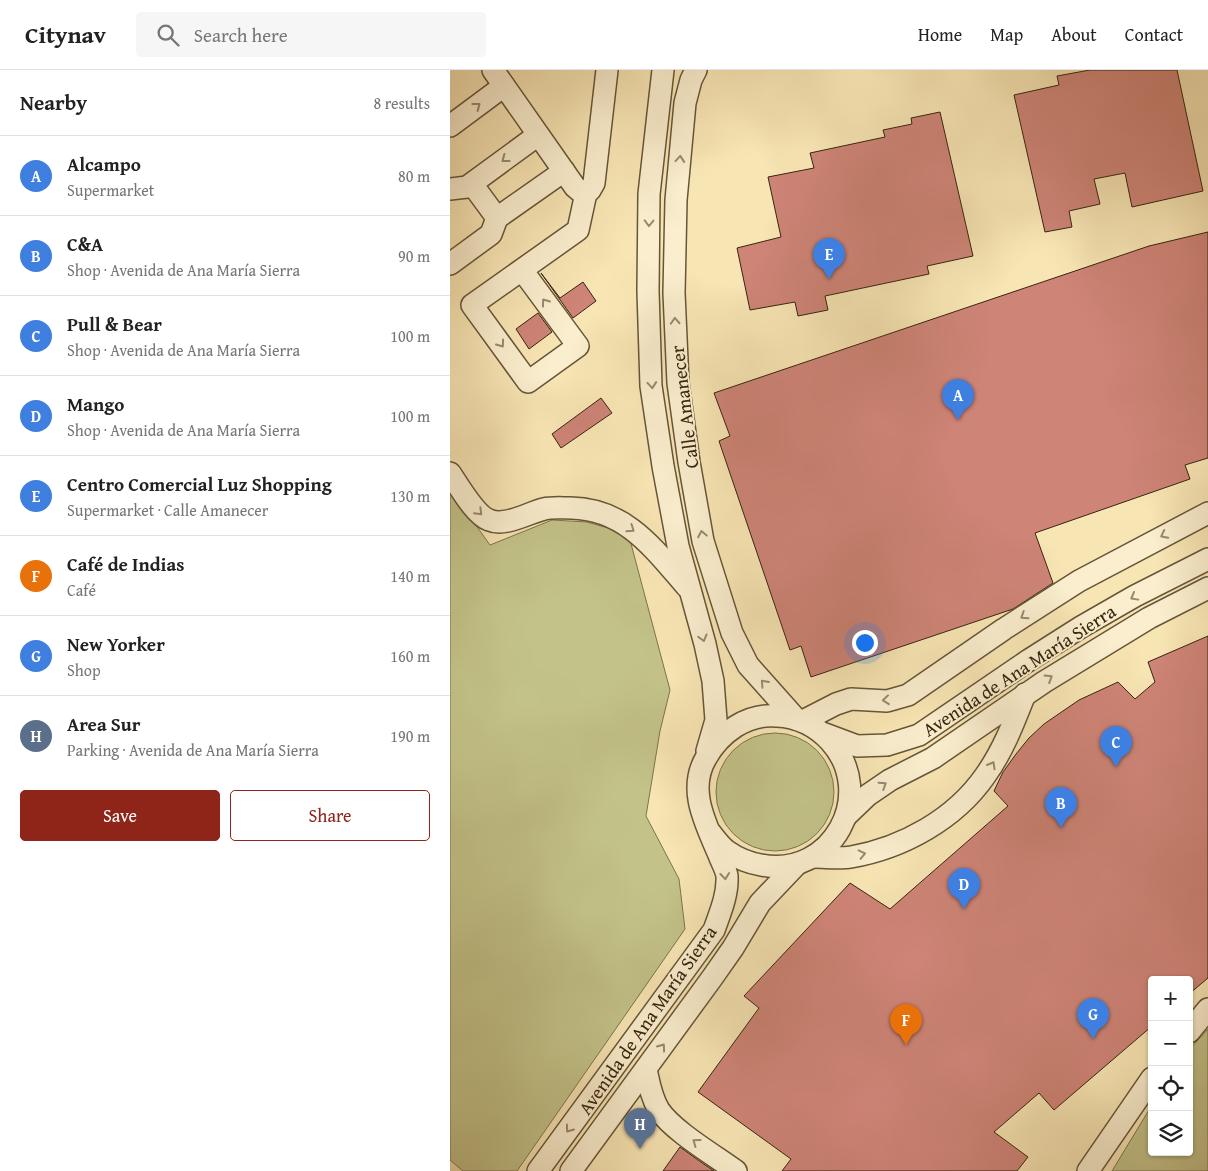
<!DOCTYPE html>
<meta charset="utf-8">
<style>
:root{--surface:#fff;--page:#f6f6f6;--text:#222;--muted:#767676;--line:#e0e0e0;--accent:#8f2418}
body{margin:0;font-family:"Gentium Book Plus",serif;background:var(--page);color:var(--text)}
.controls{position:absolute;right:15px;bottom:15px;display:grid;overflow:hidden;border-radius:5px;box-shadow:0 1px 4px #0004}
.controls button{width:45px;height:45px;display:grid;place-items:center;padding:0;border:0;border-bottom:1px solid var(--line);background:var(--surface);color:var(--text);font:25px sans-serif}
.you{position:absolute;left:414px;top:572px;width:18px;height:18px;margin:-12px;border:4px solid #fff;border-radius:50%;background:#1a73e8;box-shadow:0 0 0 8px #1a73e833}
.badge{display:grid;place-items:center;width:32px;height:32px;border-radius:50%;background:var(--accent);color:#fff;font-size:16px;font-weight:700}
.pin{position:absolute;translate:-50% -41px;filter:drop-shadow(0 1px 2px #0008)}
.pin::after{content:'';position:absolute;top:26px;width:18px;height:15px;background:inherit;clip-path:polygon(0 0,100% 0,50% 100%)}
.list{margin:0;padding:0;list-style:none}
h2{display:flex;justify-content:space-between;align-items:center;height:65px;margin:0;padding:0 20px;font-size:21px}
h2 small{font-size:16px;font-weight:400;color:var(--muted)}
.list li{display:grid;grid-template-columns:32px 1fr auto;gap:15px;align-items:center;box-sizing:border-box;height:80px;padding:0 20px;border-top:1px solid var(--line)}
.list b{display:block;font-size:19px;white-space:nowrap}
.list p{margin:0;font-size:16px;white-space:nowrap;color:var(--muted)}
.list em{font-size:16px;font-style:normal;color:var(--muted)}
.actions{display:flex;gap:10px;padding:15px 20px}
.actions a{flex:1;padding:11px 0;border:1px solid var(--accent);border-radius:5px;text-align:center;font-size:18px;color:var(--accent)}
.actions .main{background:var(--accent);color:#fff}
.icon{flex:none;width:28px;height:28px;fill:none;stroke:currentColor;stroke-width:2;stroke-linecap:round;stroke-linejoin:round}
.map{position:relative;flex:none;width:758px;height:1101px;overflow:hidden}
header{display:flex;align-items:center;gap:30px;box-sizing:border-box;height:70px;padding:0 25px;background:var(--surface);border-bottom:1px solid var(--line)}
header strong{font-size:24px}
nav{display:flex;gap:28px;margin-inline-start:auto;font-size:18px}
.search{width:350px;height:45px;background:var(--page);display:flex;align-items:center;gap:12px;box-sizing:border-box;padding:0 18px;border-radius:5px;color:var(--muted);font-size:19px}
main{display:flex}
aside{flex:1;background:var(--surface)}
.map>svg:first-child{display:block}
</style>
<header>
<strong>Citynav</strong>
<div class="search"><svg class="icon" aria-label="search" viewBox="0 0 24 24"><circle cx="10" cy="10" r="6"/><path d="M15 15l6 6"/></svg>Search here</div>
<nav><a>Home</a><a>Map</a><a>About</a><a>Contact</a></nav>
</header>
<main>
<aside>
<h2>Nearby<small>8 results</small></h2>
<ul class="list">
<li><span class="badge" style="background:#3f7fe0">A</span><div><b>Alcampo</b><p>Supermarket</p></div><em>80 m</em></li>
<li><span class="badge" style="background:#3f7fe0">B</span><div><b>C&amp;A</b><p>Shop · Avenida de Ana María Sierra</p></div><em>90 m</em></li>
<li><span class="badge" style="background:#3f7fe0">C</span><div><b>Pull &amp; Bear</b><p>Shop · Avenida de Ana María Sierra</p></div><em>100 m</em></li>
<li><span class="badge" style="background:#3f7fe0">D</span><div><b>Mango</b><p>Shop · Avenida de Ana María Sierra</p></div><em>100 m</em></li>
<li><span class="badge" style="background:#3f7fe0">E</span><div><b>Centro Comercial Luz Shopping</b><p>Supermarket · Calle Amanecer</p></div><em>130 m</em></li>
<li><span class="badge" style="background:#e8710a">F</span><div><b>Café de Indias</b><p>Café</p></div><em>140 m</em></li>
<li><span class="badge" style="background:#3f7fe0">G</span><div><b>New Yorker</b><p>Shop</p></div><em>160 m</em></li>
<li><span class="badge" style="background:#5c6f8a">H</span><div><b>Area Sur</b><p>Parking · Avenida de Ana María Sierra</p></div><em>190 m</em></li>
</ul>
<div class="actions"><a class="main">Save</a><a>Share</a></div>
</aside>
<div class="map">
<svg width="758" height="1101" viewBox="0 0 758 1101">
<rect width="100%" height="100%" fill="#f8e5b4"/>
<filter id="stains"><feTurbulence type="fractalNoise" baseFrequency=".004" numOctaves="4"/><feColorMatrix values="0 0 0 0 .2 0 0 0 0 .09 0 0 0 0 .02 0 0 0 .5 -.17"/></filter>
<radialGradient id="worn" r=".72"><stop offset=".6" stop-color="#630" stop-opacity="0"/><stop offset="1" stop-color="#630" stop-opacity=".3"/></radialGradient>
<g fill="#c3c389" stroke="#7c744c">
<path d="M 0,419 L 40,475 L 102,450 L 137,452 L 158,458 L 180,470 L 220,620 L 210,661 L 196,746 L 229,809 L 235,859 L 67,1101 L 13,1101 L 0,1090 Z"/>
<circle cx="325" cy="722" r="59"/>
<path d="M 758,959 L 758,1101 L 662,1101 L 702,1035 L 702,1082 L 739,1082 L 739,980 Z"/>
</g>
<g fill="#ce8477" stroke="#36250e">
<path d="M 640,0 L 727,0 L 753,121 L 682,137 L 675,103 L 644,109 L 650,134 L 619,141 L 622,157 L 595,162 L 564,25 L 609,15 L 607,6 Z"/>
<path d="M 490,42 L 523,186 L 477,196 L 479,204 L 375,226 L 378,240 L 348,246 L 345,232 L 300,240 L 287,178 L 331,167 L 318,107 L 364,98 L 360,83 L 435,67 L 433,60 L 462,54 L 461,48 Z"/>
<path d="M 758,162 L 758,388 L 735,395 L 740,409 L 585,463 L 603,513 L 563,539 L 361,607 L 351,576 L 340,580 L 269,371 L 280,366 L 264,323 L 699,176 Z"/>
<path d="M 91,203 L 110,228 L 133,212 L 146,231 L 123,248 Z"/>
<path d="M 88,243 L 102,262 L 79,279 L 66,259 Z"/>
<path d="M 151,328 L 162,343 L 111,378 L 102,364 Z"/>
<path d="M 758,566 L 758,908 L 739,924 L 739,910 L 702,910 L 702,956 L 604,1040 L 589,1023 L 544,1062 L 578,1087 L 567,1101 L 332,1101 L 341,1089 L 248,1022 L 309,938 L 294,926 L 400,813 L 440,839 L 558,736 L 544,721 L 553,702 L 566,684 L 579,668 L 594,654 L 629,630 L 668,612 L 685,629 L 705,612 L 698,592 Z"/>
<path d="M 230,1077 L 248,1090 L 264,1101 L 213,1101 Z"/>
</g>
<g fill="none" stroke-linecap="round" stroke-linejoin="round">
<defs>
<g id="minor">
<path d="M 43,0 L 125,117 L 131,122 L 136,123 L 140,120 L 144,113 L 157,0"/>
<path d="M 213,0 L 199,124 L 198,221 L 201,316 L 213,396 L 228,476 L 255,574 L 263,611 L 266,650 L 257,681"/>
<path d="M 246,0 L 241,10 L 235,33 L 226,130 L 224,223 L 228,313 L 239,392 L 253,471 L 282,563 L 298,595 L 346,649"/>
<path d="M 0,56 L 54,16"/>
<path d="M 0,119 L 17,117 L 88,65"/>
<path d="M 47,148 L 114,101"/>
<path d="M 0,194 L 41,164 L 47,148 L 22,114"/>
<path d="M 72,200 L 128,276 L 78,312 L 22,235 L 128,160 L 136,123"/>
<path d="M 0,403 C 9,416 25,445 39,450 C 55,457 78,443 94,439 C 102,437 112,438 121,438 C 176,439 204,479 237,517"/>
<path d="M 353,651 L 386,634 L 401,629 L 437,631 L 458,625 L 554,559 L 629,511 L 758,443"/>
<path d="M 375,664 L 407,676 L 437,675 L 469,665 L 579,590 L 631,557 L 685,526 L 758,489"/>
<path d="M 396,746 L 418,725 L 440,710 L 483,688 L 594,612 L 699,548 L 758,518"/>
<path d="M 363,787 C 376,787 389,789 401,787 C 453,778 505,749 535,706 C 553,681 564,652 575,624"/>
<path d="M 739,962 L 758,939"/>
<path d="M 196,999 C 199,1013 201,1027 209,1040 C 223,1061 264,1085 286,1101"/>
<path d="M 88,1101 L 264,860 C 270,843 278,825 277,806 C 276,799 271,791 269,785 C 256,754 237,720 256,688 C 270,663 297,643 327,646 C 348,647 365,655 380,671 C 428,724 382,809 311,795 C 299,793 287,788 277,781 C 270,776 264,767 259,761"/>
<path d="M 121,1101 L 262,908 L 283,878 L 310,833 L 347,794"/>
<path d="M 638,1101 L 702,1008"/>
</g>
</defs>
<use href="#minor" stroke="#665538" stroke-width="24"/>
<use href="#minor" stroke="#faeece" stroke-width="21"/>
</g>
<defs><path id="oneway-chevron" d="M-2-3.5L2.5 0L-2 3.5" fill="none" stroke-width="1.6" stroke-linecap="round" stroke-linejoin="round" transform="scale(1.25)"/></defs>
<g stroke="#988a6e">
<use href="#oneway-chevron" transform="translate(27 36) rotate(-37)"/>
<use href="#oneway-chevron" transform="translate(55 89) rotate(143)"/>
<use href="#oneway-chevron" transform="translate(230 89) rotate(-85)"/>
<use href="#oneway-chevron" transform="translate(199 153) rotate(91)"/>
<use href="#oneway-chevron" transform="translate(95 232) rotate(-126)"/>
<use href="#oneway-chevron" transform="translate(225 251) rotate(-93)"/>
<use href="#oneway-chevron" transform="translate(51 274) rotate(54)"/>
<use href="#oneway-chevron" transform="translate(202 315) rotate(85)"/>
<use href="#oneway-chevron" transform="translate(29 442) rotate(45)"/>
<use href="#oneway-chevron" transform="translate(181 459) rotate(35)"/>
<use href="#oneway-chevron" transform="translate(252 464) rotate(-101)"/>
<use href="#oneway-chevron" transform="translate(714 465) rotate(153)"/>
<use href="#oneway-chevron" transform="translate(684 527) rotate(151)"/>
<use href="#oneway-chevron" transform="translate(574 546) rotate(147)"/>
<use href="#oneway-chevron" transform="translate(253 568) rotate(75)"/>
<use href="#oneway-chevron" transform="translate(599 608) rotate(-32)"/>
<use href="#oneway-chevron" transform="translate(314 613) rotate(-132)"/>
<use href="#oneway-chevron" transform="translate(436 630) rotate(174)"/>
<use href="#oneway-chevron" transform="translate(542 695) rotate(-60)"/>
<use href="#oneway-chevron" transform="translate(433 715) rotate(-33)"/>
<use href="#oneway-chevron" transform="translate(412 784) rotate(-13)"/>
<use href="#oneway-chevron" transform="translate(275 806) rotate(84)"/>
<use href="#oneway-chevron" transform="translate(212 977) rotate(-54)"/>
<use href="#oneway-chevron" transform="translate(119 1059) rotate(126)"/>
<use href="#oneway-chevron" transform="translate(246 1072) rotate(-144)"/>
</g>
<g text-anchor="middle" stroke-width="4" stroke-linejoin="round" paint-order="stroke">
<g font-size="19" fill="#36250e" stroke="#faeece">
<text transform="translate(234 337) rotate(-97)" y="7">Calle Amanecer</text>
<text transform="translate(569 600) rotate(-33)" y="7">Avenida de Ana María Sierra</text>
<text transform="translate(197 950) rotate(-55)" y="7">Avenida de Ana María Sierra</text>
</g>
</g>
<rect width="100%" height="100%" filter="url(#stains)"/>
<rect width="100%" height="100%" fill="url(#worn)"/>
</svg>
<div class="controls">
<button>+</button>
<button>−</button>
<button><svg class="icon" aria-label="locate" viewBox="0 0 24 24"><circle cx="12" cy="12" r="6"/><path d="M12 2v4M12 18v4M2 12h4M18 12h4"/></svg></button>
<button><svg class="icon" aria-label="layers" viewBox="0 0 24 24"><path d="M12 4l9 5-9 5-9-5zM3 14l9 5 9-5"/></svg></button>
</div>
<div class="you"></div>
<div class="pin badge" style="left:508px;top:350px;background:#3f7fe0">A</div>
<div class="pin badge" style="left:611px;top:758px;background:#3f7fe0">B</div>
<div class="pin badge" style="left:666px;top:697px;background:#3f7fe0">C</div>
<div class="pin badge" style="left:514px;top:839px;background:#3f7fe0">D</div>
<div class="pin badge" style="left:379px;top:209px;background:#3f7fe0">E</div>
<div class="pin badge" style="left:456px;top:975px;background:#e8710a">F</div>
<div class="pin badge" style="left:643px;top:969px;background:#3f7fe0">G</div>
<div class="pin badge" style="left:190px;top:1079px;background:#5c6f8a">H</div>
</div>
</main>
